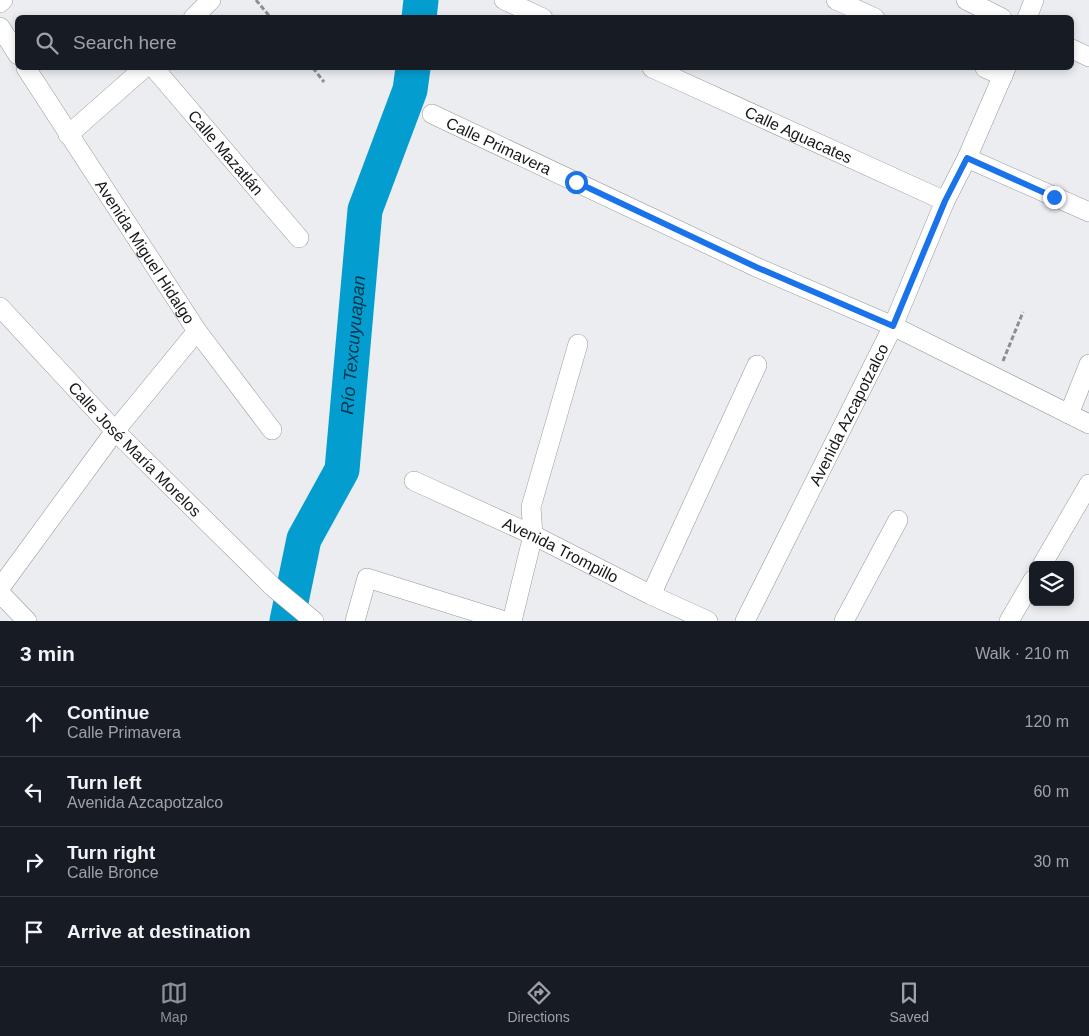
<!DOCTYPE html>
<meta charset="utf-8">
<style>
:root{--surface:#171b24;--page:#20242c;--text:#f1f3f6;--muted:#9ea1a6;--line:#363941;--accent:#8c9099}
body{margin:0;font-family:Helvetica,sans-serif;background:var(--page);color:var(--text)}
.controls{position:absolute;right:15px;bottom:15px;display:grid;overflow:hidden;border-radius:8px;box-shadow:0 2px 8px #0003}
.controls button{width:45px;height:45px;display:grid;place-items:center;padding:0;border:0;border-bottom:1px solid var(--line);background:var(--surface);color:var(--text);font:25px sans-serif}
.stop{position:absolute;width:15px;height:15px;margin:-11px;border:4px solid #1a73e8;border-radius:50%;background:#fff}
.stop.end{background:#1a73e8;border-color:#fff;box-shadow:0 1px 5px #0008}
.list{margin:0;padding:0;list-style:none}
h2{display:flex;justify-content:space-between;align-items:center;height:65px;margin:0;padding:0 20px;font-size:21px}
h2 small{font-size:16px;font-weight:400;color:var(--muted)}
.list li{display:grid;grid-template-columns:32px 1fr auto;gap:15px;align-items:center;box-sizing:border-box;height:70px;padding:0 20px;border-top:1px solid var(--line)}
.list b{display:block;font-size:19px;white-space:nowrap}
.list p{margin:0;font-size:16px;white-space:nowrap;color:var(--muted)}
.list em{font-size:16px;font-style:normal;color:var(--muted)}
.icon{flex:none;width:28px;height:28px;fill:none;stroke:currentColor;stroke-width:2;stroke-linecap:round;stroke-linejoin:round}
.map{position:relative;flex:none;width:1089px;height:621px;overflow:hidden}
.search{position:absolute;background:var(--surface);box-shadow:0 2px 8px #0003;left:15px;right:15px;top:15px;height:55px;display:flex;align-items:center;gap:12px;box-sizing:border-box;padding:0 18px;border-radius:8px;color:var(--muted);font-size:19px}
.sheet{height:345px;background:var(--surface)}
nav{display:flex;justify-content:space-around;align-items:center;box-sizing:border-box;height:70px;border-top:1px solid var(--line);background:var(--surface);font-size:14px;color:var(--muted)}
nav a{display:grid;justify-items:center;gap:2px}
nav .on{color:var(--accent)}
.map>svg:first-child{display:block}
</style>
<div class="map">
<svg width="1089" height="621" viewBox="0 0 1089 621">
<rect width="100%" height="100%" fill="#ebedf1"/>
<g fill="none" stroke-linecap="round" stroke-linejoin="round">
<g stroke="#049dcf" stroke-width="35">
<path d="M 419,18 L 421,0"/>
<path id="s1" d="M 287,621 L 304,539 L 342,470 L 365,210 L 410,90 L 413,68"/>
</g>
<defs>
<g id="minor">
<path d="M 504,0 L 543,18"/>
<path d="M 836,0 L 875,18"/>
<path d="M 966,0 L 1002,18"/>
<path d="M 0,3 L 3,0"/>
<path d="M 193,18 L 211,0"/>
<path d="M 1027,18 L 1034,0"/>
<path d="M 0,27 L 18,55"/>
<path d="M 1072,49 L 1089,57"/>
<path id="s2" d="M 26,68 L 197,331 L 272,430"/>
<path id="s3" d="M 154,68 L 299,238"/>
<path id="s4" d="M 652,68 L 945,201"/>
<path d="M 985,68 L 1003,76"/>
<path id="s5" d="M 432,114 L 756,267 L 893,326 L 1089,424"/>
<path d="M 68,135 L 144,68"/>
<path d="M 967,158 L 1089,212"/>
<path id="s6" d="M 0,307 L 115,431 L 274,588 L 314,621"/>
<path d="M 1069,414 L 1089,364"/>
<path id="s7" d="M 414,481 L 533,535 L 651,595 L 708,621"/>
<path d="M 1042,565 L 1089,484"/>
<path d="M 0,588 L 115,431 L 197,331"/>
<path d="M 0,593 L 27,621"/>
<path d="M 651,595 L 757,365"/>
<path d="M 355,621 L 367,578 L 505,621"/>
<path d="M 512,621 L 533,535 L 531,507 L 578,344"/>
<path id="s8" d="M 745,621 L 893,326 L 945,201 L 967,158 L 1006,68"/>
<path d="M 844,621 L 898,520"/>
<path d="M 1009,621 L 1033,580"/>
</g>
</defs>
<use href="#minor" stroke="#96979b" stroke-width="20"/>
<g stroke="#8d8e91" stroke-width="3" stroke-dasharray="5 2.5" stroke-linecap="butt">
<path d="M 256,0 L 271,18"/>
<path d="M 313,68 L 324,82"/>
<path d="M 1003,361 L 1023,312"/>
</g>
<use href="#minor" stroke="#fff" stroke-width="19"/>
</g>
<g fill="none" stroke-linecap="round" stroke-linejoin="round">
<path stroke="#1a73e8" stroke-width="6" d="M 576,182 L 756,267 L 893,326 L 945,201 L 967,158 L 1054,197"/>
</g>
<g text-anchor="middle" stroke-width="4" stroke-linejoin="round" paint-order="stroke">
<g font-size="16" fill="#171819" stroke="#f9fafe">
<text dy="6" stroke="none"><textPath href="#s4" startOffset="161">Calle Aguacates</textPath></text>
<text dy="6" stroke="none"><textPath href="#s5" startOffset="74">Calle Primavera</textPath></text>
<text dy="6" stroke="none"><textPath href="#s3" startOffset="111">Calle Mazatlán</textPath></text>
<text dy="6" stroke="none"><textPath href="#s2" startOffset="219">Avenida Miguel Hidalgo</textPath></text>
<text dy="6" stroke="none"><textPath href="#s8" startOffset="231">Avenida Azcapotzalco</textPath></text>
<text dy="6" stroke="none"><textPath href="#s6" startOffset="196">Calle José María Morelos</textPath></text>
<text dy="6" stroke="none"><textPath href="#s7" startOffset="162">Avenida Trompillo</textPath></text>
</g>
<g font-size="18" font-style="italic" fill="#00354a" stroke="#f9fafe">
<text dy="6" stroke="none"><textPath href="#s1" startOffset="288">Río Texcuyuapan</textPath></text>
</g>
</g>
</svg>
<div class="controls">
<button><svg class="icon" aria-label="layers" viewBox="0 0 24 24"><path d="M12 4l9 5-9 5-9-5zM3 14l9 5 9-5"/></svg></button>
</div>
<div class="stop" style="left:576px;top:182px"></div>
<div class="stop end" style="left:1054px;top:197px"></div>
<div class="search"><svg class="icon" aria-label="search" viewBox="0 0 24 24"><circle cx="10" cy="10" r="6"/><path d="M15 15l6 6"/></svg>Search here</div>
</div>
<section class="sheet">
<h2>3 min<small>Walk · 210 m</small></h2>
<ul class="list">
<li><svg class="icon" aria-label="ahead" viewBox="0 0 24 24"><path d="M12 20V5M6 11l6-6 6 6"/></svg><div><b>Continue</b><p>Calle Primavera</p></div><em>120 m</em></li>
<li><svg class="icon" aria-label="left" viewBox="0 0 24 24"><path d="M17 20v-9H6M10 6l-5 5 5 5"/></svg><div><b>Turn left</b><p>Avenida Azcapotzalco</p></div><em>60 m</em></li>
<li><svg class="icon" aria-label="right" viewBox="0 0 24 24"><path d="M7 20v-9h11M14 6l5 5-5 5"/></svg><div><b>Turn right</b><p>Calle Bronce</p></div><em>30 m</em></li>
<li><svg class="icon" aria-label="arrive" viewBox="0 0 24 24"><path d="M6 21V4h12l-3 4 3 4H6"/></svg><div><b>Arrive at destination</b></div></li>
</ul>
</section>
<nav>
<a class="on"><svg class="icon" aria-label="map" viewBox="0 0 24 24"><path d="M3 6l6-2 6 2 6-2v14l-6 2-6-2-6 2zM9 4v14M15 6v14"/></svg>Map</a>
<a><svg class="icon" aria-label="directions" viewBox="0 0 24 24"><path d="M12 3l9 9-9 9-9-9zM9 14v-3h6M13 9l2 2-2 2"/></svg>Directions</a>
<a><svg class="icon" aria-label="saved" viewBox="0 0 24 24"><path d="M7 4h10v16l-5-4-5 4z"/></svg>Saved</a>
</nav>
